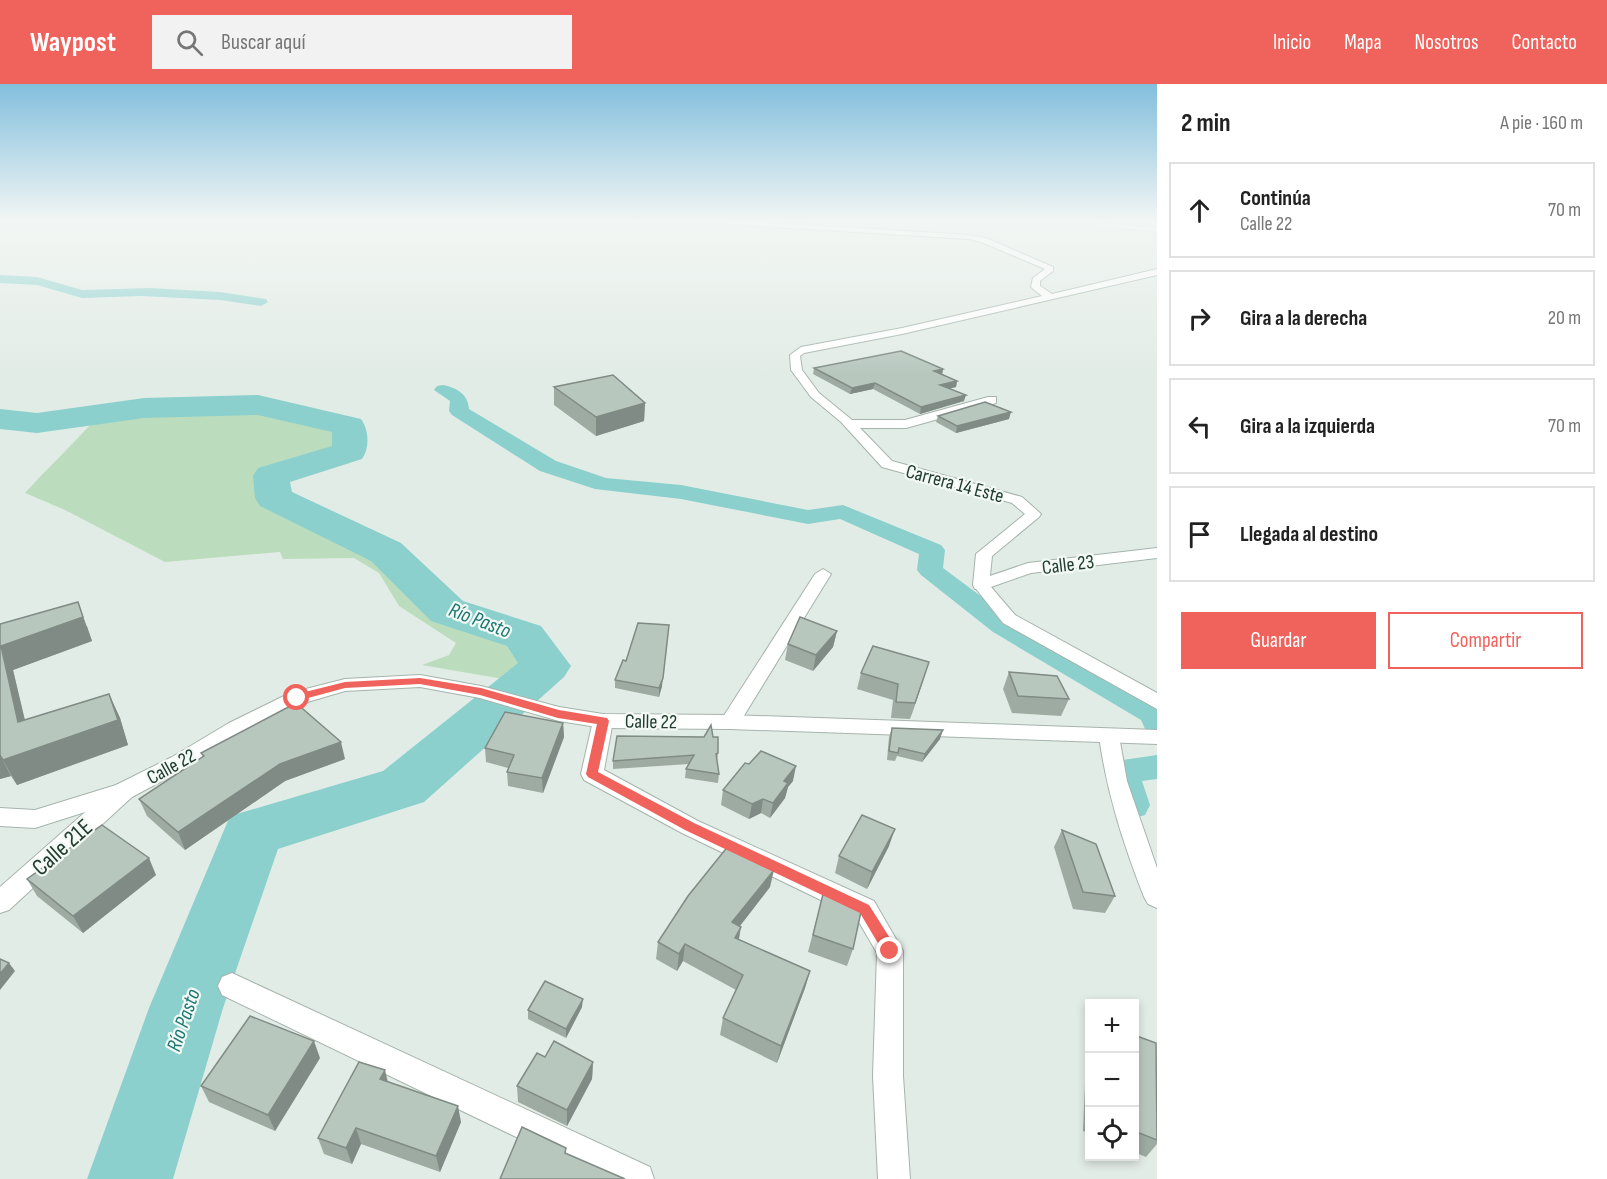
<!DOCTYPE html>
<html lang="es">
<meta charset="utf-8">
<style>
:root{--surface:#fff;--page:#f2f2f2;--text:#222;--muted:#767676;--line:#e0e0e0;--accent:#f0625c}
body{margin:0;font-family:"Sofia Sans Condensed",sans-serif;background:var(--page);color:var(--text)}
.controls{position:absolute;right:18px;bottom:18px;display:grid;overflow:hidden;border-radius:0px;box-shadow:0 3px 9px #0003}
.controls button{width:54px;height:54px;display:grid;place-items:center;padding:0;border:0;border-bottom:2px solid var(--line);background:var(--surface);color:var(--text);font:30px sans-serif}
.stop{position:absolute;width:18px;height:18px;margin:-14px;border:4px solid #f0625c;border-radius:50%;background:#fff}
.stop.end{background:#f0625c;border-color:#fff;box-shadow:0 2px 6px #0008}
.list{margin:0;padding:0;list-style:none}
h2{display:flex;justify-content:space-between;align-items:center;height:78px;margin:0;padding:0 24px;font-size:26px}
h2 small{font-size:20px;font-weight:400;color:var(--muted)}
.list li{display:grid;grid-template-columns:39px 1fr auto;gap:18px;align-items:center;box-sizing:border-box;height:96px;margin:0 12px 12px;padding:0 12px;border:2px solid var(--line);border-radius:0px}
.list b{display:block;font-size:22px;white-space:nowrap}
.list p{margin:0;font-size:20px;white-space:nowrap;color:var(--muted)}
.list em{font-size:20px;font-style:normal;color:var(--muted)}
.actions{display:flex;gap:12px;padding:18px 24px}
.actions a{flex:1;padding:14px 0;border:2px solid var(--accent);border-radius:0px;text-align:center;font-size:21px;color:var(--accent)}
.actions .main{background:var(--accent);color:#fff}
.icon{flex:none;width:33px;height:33px;fill:none;stroke:currentColor;stroke-width:2;stroke-linecap:round;stroke-linejoin:round}
.map{position:relative;flex:none;width:1157px;height:1095px;overflow:hidden}
header{display:flex;align-items:center;gap:36px;box-sizing:border-box;height:84px;padding:0 30px;background:var(--accent);color:#fff}
header strong{font-size:28px}
nav{display:flex;gap:33px;margin-inline-start:auto;font-size:21px}
.search{width:420px;height:54px;background:var(--page);display:flex;align-items:center;gap:15px;box-sizing:border-box;padding:0 21px;border-radius:0px;color:var(--muted);font-size:22px}
main{display:flex}
aside{flex:1;background:var(--surface)}
.map>svg:first-child{display:block}
</style>
<header>
<strong>Waypost</strong>
<div class="search"><svg class="icon" aria-label="search" viewBox="0 0 24 24"><circle cx="10" cy="10" r="6"/><path d="M15 15l6 6"/></svg>Buscar aquí</div>
<nav><a>Inicio</a><a>Mapa</a><a>Nosotros</a><a>Contacto</a></nav>
</header>
<main>
<div class="map">
<svg width="1157" height="1095" viewBox="0 0 1157 1095">
<rect width="100%" height="100%" fill="#e2ece6"/>
<path fill="#bbddbd" d="M 255,324 L 343,344 L 343,366 L 264,391 L 264,415 L 376,468 L 434,528 L 515,556 L 532,580 L 515,597 L 422,581 L 449,571 L 456,559 L 399,522 L 379,489 L 354,474 L 283,475 L 280,468 L 165,478 L 65,426 L 25,409 C 48,383 74,360 97,333 L 142,327 Z"/>
<g fill="none" stroke-linecap="round" stroke-linejoin="round">
<g fill="#8bd0cd" fill-rule="evenodd">
<path d="M 0,191 L 37,193 L 82,206 L 151,204 L 220,208 L 266,215 L 268,218 L 261,222 L 220,216 L 142,212 L 82,214 L 37,201 L 0,199 Z"/>
<path d="M 443,301 C 457,304 468,310 469,325 L 556,377 L 606,394 L 681,401 L 808,426 L 843,421 L 941,461 L 945,466 L 943,484 L 1013,536 L 1157,617 L 1157,650 L 1146,647 L 1141,636 L 993,548 L 921,491 L 917,486 L 919,470 L 840,435 L 808,440 L 681,415 L 595,405 L 540,387 L 452,331 L 449,327 L 450,317 L 434,306 L 437,302 Z"/>
<path d="M 1157,671 L 1157,695 L 1142,697 L 1150,721 L 1145,731 L 1132,735 L 1119,731 L 1104,687 L 1109,678 Z"/>
</g>
<path fill="#8bd0cd" fill-rule="evenodd" d="M 258,311 L 361,335 C 369,346 370,364 362,375 L 290,398 L 292,408 L 401,459 L 463,517 L 541,542 L 571,582 L 564,593 L 424,718 L 278,765 L 223,924 L 173,1095 L 87,1095 L 149,924 L 230,732 L 383,687 L 518,579 L 507,562 L 431,537 L 371,477 L 260,422 L 255,414 L 253,392 L 258,384 L 332,362 L 332,348 L 258,331 L 144,334 L 37,349 L 0,345 L 0,325 L 37,329 L 144,314 Z"/>
<defs>
<path id="service" d="M 1083,138 L 1157,144 L 1157,148 L 1086,140 Z"/>
<g id="minor">
<path d="M 619,138 L 636,138 L 622,141 Z"/>
<path d="M 723,138 L 761,138 L 969,151 L 986,154 L 1053,183 L 1053,187 L 1040,197 L 1040,202 L 1052,210 L 1157,185 L 1157,191 L 902,250 L 804,269 L 800,272 L 802,286 L 819,309 L 852,336 L 905,336 L 988,313 L 996,313 L 996,319 L 906,344 L 860,344 L 892,377 L 1022,413 L 1041,430 L 1039,433 L 992,472 L 989,501 L 987,505 L 975,505 L 973,501 L 976,470 L 1025,430 L 1012,419 L 882,383 L 841,338 L 811,313 L 791,286 L 790,271 L 801,263 L 902,244 L 1042,212 L 1031,203 L 1033,194 L 1045,185 L 981,158 L 969,155 L 727,140 Z"/>
<path d="M 823,485 L 831,490 L 737,643 L 730,645 L 723,643 L 720,638 L 723,633 L 815,490 Z"/>
<path d="M 603,630 L 610,632 L 613,637 L 604,686 L 698,737 L 874,817 L 903,867 L 903,992 L 910,1095 L 878,1095 L 873,992 L 877,869 L 856,833 L 682,749 L 584,696 L 581,690 L 593,637 L 596,632 Z"/>
<path d="M 1109,645 L 1116,647 L 1119,652 L 1127,697 L 1157,784 L 1157,824 L 1148,820 L 1144,813 C 1123,759 1107,710 1099,652 L 1102,647 Z"/>
<path d="M 124,699 L 132,701 L 135,707 L 132,713 L 9,826 L 0,829 L 0,803 L 116,701 Z"/>
<path d="M 232,889 L 650,1083 L 654,1095 L 603,1095 L 222,911 L 218,902 L 222,893 Z"/>
</g>
<g id="tertiary">
<path d="M 1157,464 L 1157,474 L 1031,489 L 991,503 L 1015,531 L 1157,609 L 1157,625 L 1003,539 L 973,501 L 975,497 L 1028,479 Z"/>
<path d="M 420,591 L 481,602 L 559,623 L 603,630 L 730,631 L 1157,646 L 1157,660 L 730,645 L 603,644 L 559,637 L 480,614 L 420,603 L 345,607 L 304,619 L 243,649 L 188,683 L 132,713 L 35,744 L 0,742 L 0,724 L 35,726 L 116,701 L 172,673 L 229,639 L 290,609 L 345,595 Z"/>
</g>
</defs>
<use href="#service" stroke="#a5b4ac" stroke-width="1"/>
<use href="#minor" stroke="#a5b4ac" stroke-width="2"/>
<use href="#tertiary" stroke="#a5b4ac" stroke-width="2"/>
<use href="#service" fill="#fff" fill-rule="evenodd"/>
<use href="#minor" fill="#fff" fill-rule="evenodd"/>
<use href="#tertiary" fill="#fff" fill-rule="evenodd"/>
</g>
<g fill="#9daba3">
<path d="M 814,284 L 943,285 L 942,290 L 957,297 L 956,303 L 949,305 L 964,317 L 920,330 L 873,305 L 850,310 L 813,290 Z"/>
<path d="M 554,303 L 645,319 L 644,337 L 596,352 L 554,321 Z"/>
<path d="M 938,332 L 1009,335 L 956,349 L 936,338 Z"/>
<path d="M 0,540 L 87,542 L 92,557 L 13,586 L 25,636 L 109,610 L 120,634 L 128,661 L 17,701 L 11,692 L 0,695 Z"/>
<path d="M 837,547 L 833,563 L 813,587 L 785,576 L 788,560 Z"/>
<path d="M 626,577 L 662,602 L 659,613 L 615,604 L 615,596 Z"/>
<path d="M 1009,588 L 1069,615 L 1061,632 L 1012,629 L 1003,605 Z"/>
<path d="M 861,589 L 924,594 L 910,635 L 891,634 L 893,616 L 857,605 Z"/>
<path d="M 563,639 L 564,653 L 543,709 L 508,702 L 507,688 L 508,684 L 486,678 L 485,664 Z"/>
<path d="M 892,644 L 940,655 L 922,678 L 897,672 L 895,677 L 887,676 L 889,653 Z"/>
<path d="M 713,653 L 718,669 L 717,677 L 719,690 L 718,699 L 685,694 L 686,685 L 689,680 L 613,685 L 613,677 Z"/>
<path d="M 201,669 L 345,675 L 285,697 L 185,766 L 147,732 L 139,715 L 203,673 Z"/>
<path d="M 793,697 L 788,703 L 785,714 L 770,734 L 761,729 L 749,735 L 721,721 L 723,706 Z"/>
<path d="M 1062,746 L 1115,812 L 1105,829 L 1073,825 L 1054,763 Z"/>
<path d="M 889,762 L 867,805 L 835,789 L 839,772 Z"/>
<path d="M 156,791 L 83,849 L 37,812 L 27,795 Z"/>
<path d="M 770,803 L 740,842 L 739,855 L 810,887 L 805,904 L 777,979 L 720,951 L 723,934 L 736,906 L 683,877 L 677,887 L 656,875 L 658,858 Z"/>
<path d="M 823,810 L 853,865 L 847,882 L 808,868 Z"/>
<path d="M 582,923 L 566,954 L 528,935 L 528,926 Z"/>
<path d="M 1089,950 L 1089,1049 L 1083,1047 L 1087,954 Z"/>
<path d="M 1134,951 L 1157,983 L 1157,1060 L 1146,1073 L 1134,1068 Z"/>
<path d="M 545,973 L 593,978 L 592,995 L 567,1042 L 518,1018 L 517,1002 Z"/>
<path d="M 320,974 L 275,1047 L 209,1018 L 201,1002 Z"/>
<path d="M 388,998 L 461,1038 L 440,1088 L 361,1060 L 352,1080 L 324,1070 L 318,1054 Z"/>
</g>
<g fill="#808b85">
<path d="M 943,285 L 942,291 L 934,287 Z"/>
<path d="M 957,297 L 956,303 L 938,307 L 940,301 Z"/>
<path d="M 875,299 L 873,305 L 850,310 L 852,304 Z"/>
<path d="M 966,311 L 964,317 L 920,330 L 921,323 Z"/>
<path d="M 645,319 L 644,337 L 596,352 L 596,333 Z"/>
<path d="M 1011,328 L 1009,335 L 956,349 L 957,342 Z"/>
<path d="M 78,518 L 92,557 L 13,586 L 31,663 L 18,638 L 1,562 Z"/>
<path d="M 669,541 L 662,602 L 659,613 L 659,604 Z"/>
<path d="M 837,547 L 833,563 L 813,587 L 816,571 Z"/>
<path d="M 929,578 L 924,594 L 910,635 L 915,619 Z"/>
<path d="M 109,610 L 120,634 L 128,661 L 17,701 L 3,676 Z"/>
<path d="M 563,639 L 564,653 L 543,709 L 542,694 Z"/>
<path d="M 943,646 L 940,655 L 922,678 L 925,670 Z"/>
<path d="M 341,658 L 345,675 L 285,697 L 185,766 L 178,748 L 280,680 Z"/>
<path d="M 0,671 L 11,692 L 0,695 Z"/>
<path d="M 796,682 L 793,697 L 788,703 L 785,714 L 770,734 L 773,719 L 784,697 Z"/>
<path d="M 763,715 L 761,729 L 749,735 L 752,720 Z"/>
<path d="M 895,745 L 889,762 L 867,805 L 872,788 Z"/>
<path d="M 149,774 L 156,791 L 83,849 L 73,832 Z"/>
<path d="M 774,786 L 770,803 L 729,856 L 732,838 Z"/>
<path d="M 741,843 L 738,860 L 735,854 Z"/>
<path d="M 685,860 L 683,877 L 677,887 L 679,870 Z"/>
<path d="M 9,879 L 15,887 L 0,906 L 0,890 Z"/>
<path d="M 810,887 L 805,904 L 777,979 L 781,962 Z"/>
<path d="M 583,915 L 582,923 L 566,954 L 566,945 Z"/>
<path d="M 314,957 L 320,974 L 275,1047 L 268,1031 Z"/>
<path d="M 593,978 L 592,995 L 567,1042 L 567,1026 Z"/>
<path d="M 385,986 L 389,1003 L 380,995 Z"/>
<path d="M 458,1022 L 461,1038 L 440,1088 L 436,1072 Z"/>
<path d="M 356,1044 L 361,1060 L 352,1080 L 346,1064 Z"/>
</g>
<g fill="#b7c7be" stroke="#808b85" stroke-width="1.5">
<path d="M 901,267 L 943,285 L 934,287 L 957,297 L 940,301 L 966,311 L 921,323 L 875,299 L 852,304 L 814,284 Z"/>
<path d="M 613,291 L 645,319 L 596,333 L 554,303 Z"/>
<path d="M 985,318 L 1011,328 L 957,342 L 938,332 Z"/>
<path d="M 78,518 L 83,533 L 1,562 L 18,638 L 109,610 L 118,636 L 3,676 L 0,671 L 0,540 Z"/>
<path d="M 800,533 L 837,547 L 816,571 L 788,560 Z"/>
<path d="M 638,539 L 669,541 L 663,594 L 659,604 L 615,596 L 623,576 L 626,577 Z"/>
<path d="M 873,562 L 929,578 L 915,619 L 896,618 L 898,600 L 861,589 Z"/>
<path d="M 1009,588 L 1057,592 L 1069,615 L 1018,612 Z"/>
<path d="M 296,619 L 341,658 L 280,680 L 178,748 L 139,715 L 204,672 L 201,669 Z"/>
<path d="M 505,628 L 563,639 L 542,694 L 507,688 L 514,671 L 485,664 Z"/>
<path d="M 711,641 L 713,653 L 718,653 L 718,669 L 716,670 L 719,690 L 686,685 L 694,671 L 613,677 L 617,652 L 704,653 Z"/>
<path d="M 892,644 L 943,646 L 925,670 L 899,664 L 898,669 L 889,667 Z"/>
<path d="M 761,667 L 796,682 L 784,697 L 788,699 L 773,719 L 763,715 L 752,720 L 723,706 L 745,679 L 749,680 Z"/>
<path d="M 862,731 L 895,745 L 872,788 L 839,772 Z"/>
<path d="M 102,741 L 149,774 L 73,832 L 27,795 Z"/>
<path d="M 1062,746 L 1096,760 L 1115,812 L 1083,808 Z"/>
<path d="M 729,761 L 774,786 L 732,838 L 741,843 L 735,854 L 810,887 L 781,962 L 723,934 L 743,891 L 685,860 L 679,870 L 658,858 L 688,812 Z"/>
<path d="M 823,810 L 862,823 L 853,865 L 813,851 Z"/>
<path d="M 0,875 L 9,879 L 0,890 Z"/>
<path d="M 545,897 L 583,915 L 566,945 L 528,926 Z"/>
<path d="M 250,932 L 314,957 L 268,1031 L 201,1002 Z"/>
<path d="M 1134,951 L 1156,959 L 1157,1056 L 1134,1047 Z"/>
<path d="M 554,957 L 593,978 L 567,1026 L 517,1002 L 537,969 L 545,973 Z"/>
<path d="M 359,978 L 385,986 L 380,995 L 458,1022 L 436,1072 L 356,1044 L 346,1064 L 318,1054 Z"/>
<path d="M 522,1043 L 566,1064 L 565,1069 L 625,1095 L 500,1095 Z"/>
</g>
<linearGradient id="sky" x2="0" y2="1"><stop stop-color="#83bfdd"/><stop offset="0.47" stop-color="#f2f6f4"/><stop offset="1" stop-color="#f2f6f4" stop-opacity="0"/></linearGradient>
<rect width="1157" height="291" fill="url(#sky)"/>
<path fill="#f0625c" d="M 420,594 L 481,604 L 559,626 L 607,634 L 609,637 L 598,688 L 694,739 L 869,821 L 895,862 L 897,867 L 895,871 L 890,873 L 885,871 L 860,829 L 685,746 L 588,693 L 586,690 L 597,640 L 558,634 L 480,611 L 420,600 L 345,604 L 297,617 L 291,614 L 293,611 L 345,598 Z"/>
<g text-anchor="middle" stroke-width="4.5" stroke-linejoin="round" paint-order="stroke">
<g font-size="20" fill="#223d30" stroke="#f3f9f4">
<text transform="translate(955 399) rotate(15)" y="7">Carrera 14 Este</text>
<text transform="translate(1068 480) rotate(-7)" y="7">Calle 23</text>
<text transform="translate(651 637) rotate(1)" y="7">Calle 22</text>
<text transform="translate(171 682) rotate(-29)" y="7">Calle 22</text>
</g>
<g font-size="21" font-style="italic" fill="#1d7875" stroke="#f3f9f4">
<text transform="translate(480 536) rotate(21)" y="7">Río Pasto</text>
<text transform="translate(183 936) rotate(-71)" y="7">Río Pasto</text>
</g>
<g font-size="24" fill="#223d30" stroke="#f3f9f4">
<text transform="translate(62 763) rotate(-42)" y="8">Calle 21E</text>
</g>
</g>
</svg>
<div class="controls">
<button>+</button>
<button>−</button>
<button><svg class="icon" aria-label="locate" viewBox="0 0 24 24"><circle cx="12" cy="12" r="6"/><path d="M12 2v4M12 18v4M2 12h4M18 12h4"/></svg></button>
</div>
<div class="stop" style="left:297px;top:614px"></div>
<div class="stop end" style="left:890px;top:867px"></div>
</div>
<aside>
<h2>2 min<small>A pie · 160 m</small></h2>
<ul class="list">
<li><svg class="icon" aria-label="ahead" viewBox="0 0 24 24"><path d="M12 20V5M6 11l6-6 6 6"/></svg><div><b>Continúa</b><p>Calle 22</p></div><em>70 m</em></li>
<li><svg class="icon" aria-label="right" viewBox="0 0 24 24"><path d="M7 20v-9h11M14 6l5 5-5 5"/></svg><div><b>Gira a la derecha</b></div><em>20 m</em></li>
<li><svg class="icon" aria-label="left" viewBox="0 0 24 24"><path d="M17 20v-9H6M10 6l-5 5 5 5"/></svg><div><b>Gira a la izquierda</b></div><em>70 m</em></li>
<li><svg class="icon" aria-label="arrive" viewBox="0 0 24 24"><path d="M6 21V4h12l-3 4 3 4H6"/></svg><div><b>Llegada al destino</b></div></li>
</ul>
<div class="actions"><a class="main">Guardar</a><a>Compartir</a></div>
</aside>
</main>
